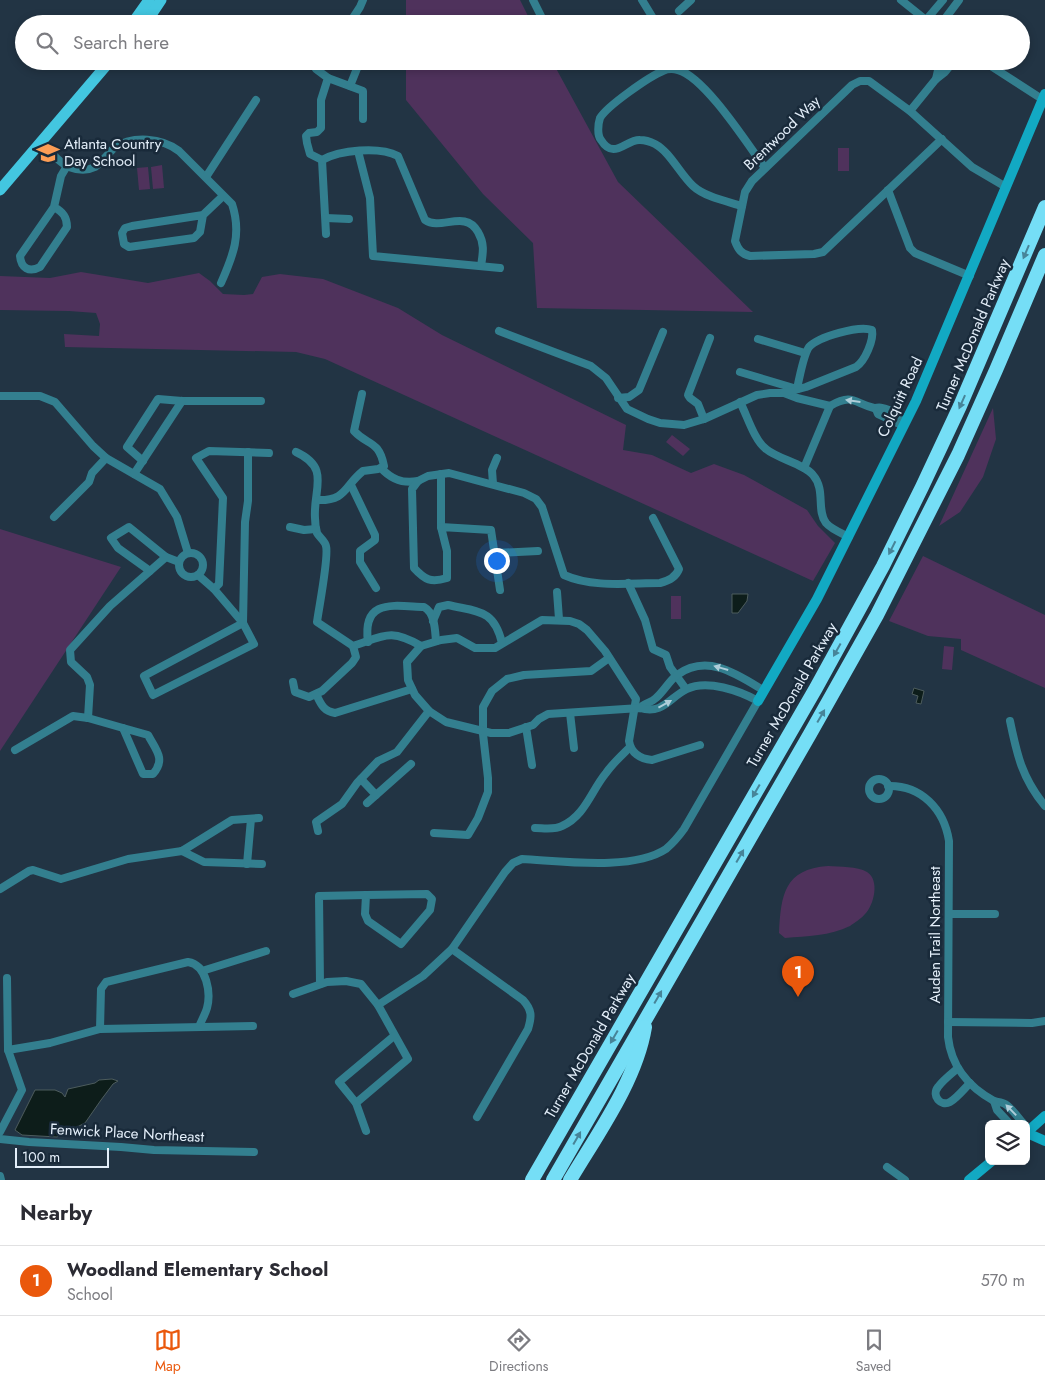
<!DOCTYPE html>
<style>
:root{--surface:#fff;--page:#f7f7f7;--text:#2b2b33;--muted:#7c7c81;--line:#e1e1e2;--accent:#ea580c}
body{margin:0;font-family:Jost,sans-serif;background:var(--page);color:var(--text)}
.controls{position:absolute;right:15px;bottom:15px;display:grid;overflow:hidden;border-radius:8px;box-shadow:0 2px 8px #0003}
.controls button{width:45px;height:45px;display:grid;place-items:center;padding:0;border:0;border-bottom:1px solid var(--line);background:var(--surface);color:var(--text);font:25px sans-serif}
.scale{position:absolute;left:15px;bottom:12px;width:94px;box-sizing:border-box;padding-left:5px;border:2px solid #e3eef9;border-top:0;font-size:14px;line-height:18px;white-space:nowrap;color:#e3eef9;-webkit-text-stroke:4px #192a3a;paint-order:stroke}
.you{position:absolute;left:496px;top:560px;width:18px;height:18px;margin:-12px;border:4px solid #fff;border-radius:50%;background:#1a73e8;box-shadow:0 0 0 8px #1a73e833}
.badge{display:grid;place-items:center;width:32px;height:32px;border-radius:50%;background:var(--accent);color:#fff;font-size:16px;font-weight:700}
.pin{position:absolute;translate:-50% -41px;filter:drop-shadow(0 1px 2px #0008)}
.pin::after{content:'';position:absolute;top:26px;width:18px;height:15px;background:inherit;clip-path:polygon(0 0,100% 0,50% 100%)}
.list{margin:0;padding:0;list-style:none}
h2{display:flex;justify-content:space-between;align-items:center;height:65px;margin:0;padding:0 20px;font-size:21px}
h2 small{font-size:16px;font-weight:400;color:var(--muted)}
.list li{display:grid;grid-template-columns:32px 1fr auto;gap:15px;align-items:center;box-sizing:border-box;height:70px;padding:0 20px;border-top:1px solid var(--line)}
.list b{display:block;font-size:19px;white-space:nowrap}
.list p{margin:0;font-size:16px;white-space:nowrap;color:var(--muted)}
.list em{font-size:16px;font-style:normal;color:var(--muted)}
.icon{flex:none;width:28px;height:28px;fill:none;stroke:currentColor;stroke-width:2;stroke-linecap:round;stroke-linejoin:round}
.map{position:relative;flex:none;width:1045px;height:1180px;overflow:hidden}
.search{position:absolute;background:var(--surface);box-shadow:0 2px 8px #0003;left:15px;right:15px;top:15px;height:55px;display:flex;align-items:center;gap:12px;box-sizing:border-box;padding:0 18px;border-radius:28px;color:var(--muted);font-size:19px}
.sheet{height:135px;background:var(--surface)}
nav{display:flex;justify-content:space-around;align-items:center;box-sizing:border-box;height:70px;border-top:1px solid var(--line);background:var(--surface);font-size:14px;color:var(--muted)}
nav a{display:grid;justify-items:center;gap:2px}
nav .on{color:var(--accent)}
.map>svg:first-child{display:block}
</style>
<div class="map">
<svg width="1045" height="1180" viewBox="0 0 1045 1180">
<rect width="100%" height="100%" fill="#223444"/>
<g fill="#4f325c">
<path d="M 406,0 L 520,0 L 532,24 L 406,24 Z"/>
<path d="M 406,61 L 552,61 L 618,182 L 753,312 L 537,308 L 533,243 L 483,194 L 406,100 Z"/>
<rect x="838" y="148" width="11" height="23"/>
<path d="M 162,165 L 164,188 L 153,189 L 151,167 Z"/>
<path d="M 148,167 L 150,189 L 139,190 L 137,168 Z"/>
<path d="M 81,272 L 148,283 L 199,273 L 210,281 L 223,294 L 244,295 L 253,294 L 262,277 L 280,274 L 323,279 L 398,308 L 442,335 L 626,425 L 623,450 L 652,455 L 691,473 L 714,464 L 744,475 L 807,510 L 818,526 L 835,543 L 813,581 L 325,359 L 296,352 L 65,347 L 64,334 L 99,336 L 100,324 L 96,313 L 69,311 L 0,310 L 0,276 L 50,278 Z"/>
<path d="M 993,408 L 996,439 L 983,477 L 960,512 L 939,526 Z"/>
<path d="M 672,435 L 690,449 L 683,456 L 666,442 Z"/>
<path d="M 0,529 L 121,567 L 0,751 Z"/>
<path d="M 923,556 L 1045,615 L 1045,688 L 961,650 L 961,639 L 928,636 L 889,621 Z"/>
<rect x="671" y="596" width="10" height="23"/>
<path d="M 944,646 L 954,647 L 952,670 L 942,669 Z"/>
<path d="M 828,866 C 840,867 857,866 867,872 C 880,880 874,905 865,914 C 862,918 854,923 850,926 C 830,936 807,936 785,938 L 779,933 C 781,895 784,869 828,866 Z"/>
</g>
<g fill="#0d1d1a" stroke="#4d5c5d">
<path d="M 732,594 L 748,594 L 747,601 L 738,613 L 732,613 Z"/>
<path d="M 914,688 L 924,691 L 921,704 L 916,703 L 918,696 L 912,694 Z"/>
<path d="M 112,1079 L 118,1081 L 113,1084 L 101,1100 L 85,1123 L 57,1137 L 22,1135 L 15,1130 L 35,1090 L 55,1090 L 62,1093 L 65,1097 L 68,1089 L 95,1083 L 99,1080 Z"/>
</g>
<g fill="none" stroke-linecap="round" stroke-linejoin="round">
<g stroke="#337f8f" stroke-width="8">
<path d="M 533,0 L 545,24"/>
<path d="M 901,0 L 931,24"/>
<path d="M 679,11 L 691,0"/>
<path d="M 926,20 L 943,0"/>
<path d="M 349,24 L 360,7 L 363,0"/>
<path d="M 641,24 L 653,18 L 642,0"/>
<path d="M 941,24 L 959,0"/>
<path d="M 322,61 L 316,69 L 328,78 L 321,100 L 321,128 L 317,132 L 309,133 L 306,136 L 307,143 L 310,154 L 322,160 L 326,234"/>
<path d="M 568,61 L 571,61"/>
<path d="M 983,61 L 1045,101"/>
<path d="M 328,78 L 363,91 L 363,119"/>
<path d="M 936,79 L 940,61"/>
<path d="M 350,86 L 360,61"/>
<path d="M 910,111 L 936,79 L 945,72 L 954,61"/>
<path d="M 942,139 L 823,252 L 814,254 L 750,256 C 741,254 738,249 735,241 L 745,192 L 752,181 L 852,85 L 860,81 L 869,81 L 910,111 L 972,167 L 1006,187"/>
<path d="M 40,141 C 48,149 59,163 69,167 C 77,170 87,171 95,167 C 100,164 109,153 114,148 C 133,135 162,138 179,151 L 232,204 C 242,234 233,256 221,283"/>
<path d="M 358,151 L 370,198 L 373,256 L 500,268"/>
<path d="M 322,160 C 340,150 379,146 398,156 L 425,220 C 441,231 465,209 478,232 C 485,244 483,253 481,266"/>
<path d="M 206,177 L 256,100"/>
<path d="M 888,190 L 910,248 L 915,253 L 970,276"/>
<path d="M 742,206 C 726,201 705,197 693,186 C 680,174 670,152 655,144 C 651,142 645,140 640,140 C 626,139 614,161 601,140 C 597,135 598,124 600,118 C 607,106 650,76 663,71 C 667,69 674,69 678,70 C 705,77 748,145 765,168"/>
<path d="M 54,207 C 63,212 67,217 67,227 L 40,267 C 29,273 21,268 20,256 L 54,207 L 61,176 L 67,166"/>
<path d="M 203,215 L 200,232 L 194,238 L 129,247 L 124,244 L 122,233 L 125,228 L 132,226 L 203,215 L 223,196"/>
<path d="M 326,218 L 349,219"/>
<path d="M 499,331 L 591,366 L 606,378 L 627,409 L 648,419 L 660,423 L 684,425 L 704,419 L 757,395 L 770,393 L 784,393 L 797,398 L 830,406"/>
<path d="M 758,339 L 805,353"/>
<path d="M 740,372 L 797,389"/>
<path d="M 784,393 L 806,387 L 856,367 C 865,361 874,340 872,330 C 859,325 818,337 809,347 C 804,354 799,379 797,389"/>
<path d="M 0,396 L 40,396 L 55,402 L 93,446 L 106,458 L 160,489 L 177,517 L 188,553"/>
<path d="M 618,398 L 629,397 L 639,390 L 663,332"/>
<path d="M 740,402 C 747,415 754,440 766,449 C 778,459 804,464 813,475 C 826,490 816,510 826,523 C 831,529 841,533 849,537"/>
<path d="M 876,409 L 878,414 L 904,426"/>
<path d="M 704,419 L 698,404 L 690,398 L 688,395 L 710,338"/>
<path d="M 296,452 C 331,468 313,489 315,518 C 315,523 316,529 317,533 C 319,537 325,541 326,546 C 329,557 319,607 317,622 L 353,646 C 384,636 390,628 421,646 L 441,640 L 457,638 L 475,648 L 495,648 L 542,620 L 570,621 L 579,624 L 587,630 L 605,651 L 636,699 L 629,741 C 631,753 640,759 652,760 L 700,745"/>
<path d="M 143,461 L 127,447 L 158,399 L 182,401 L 261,401"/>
<path d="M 381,468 C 391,479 402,484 418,481"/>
<path d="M 804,468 L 830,406 C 853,393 854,403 874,408 C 877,408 879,407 882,408 C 890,409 900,416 907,419"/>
<path d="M 134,474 L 182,401"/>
<path d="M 441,474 L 441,527"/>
<path d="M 493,484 L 492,470 L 497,458"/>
<path d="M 351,485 L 375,535 L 375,540 L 360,551 L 360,562 L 376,588"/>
<path d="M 317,500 C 347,501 344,486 363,471 L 378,469 L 384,466 C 379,440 368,446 354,431 L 362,394"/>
<path d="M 54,517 L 89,482 L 92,473 L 106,458"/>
<path d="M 290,527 L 304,530 L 316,529"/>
<circle cx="191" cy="565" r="12"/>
<path d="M 495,553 L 538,551"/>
<path d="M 150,571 L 118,548 L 111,538 L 129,527 L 166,557"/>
<path d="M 198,575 L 214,589 L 243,623"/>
<path d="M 628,583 L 645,620 L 653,649 L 666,655 L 670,667 L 686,689"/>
<path d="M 214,589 L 219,584 L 223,498 L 196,458 L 209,451 L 269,453"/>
<path d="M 500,590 L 491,530 L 441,527 L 447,551 L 447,578 C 431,583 425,580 414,568 L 412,489 L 418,481 L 428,476 L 449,473 L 524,493 L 536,499 L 542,507 L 564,575 C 593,588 629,583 660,583 C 668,581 676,577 679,569 L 653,518"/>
<path d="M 557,592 L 559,619"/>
<path d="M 433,621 L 439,607 L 448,605 C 478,612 494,609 502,643"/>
<path d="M 243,623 L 254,644 L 153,695 L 144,676 Z"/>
<path d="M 243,623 L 245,522 L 248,501 L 248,452"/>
<path d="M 368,642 C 362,598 394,606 424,607 C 435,613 435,630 436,641"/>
<path d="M 293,682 L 295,692 L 309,697 L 322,691 L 352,663 L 356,657 L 353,646"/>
<path d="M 316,694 C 321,704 323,711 335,713 L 412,689"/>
<path d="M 640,708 C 644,703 651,703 656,698 C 664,691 669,681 677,675 C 707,653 737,674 763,690"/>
<path d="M 570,713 L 574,748"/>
<path d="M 88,718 L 90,685 L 87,677 L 71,662 L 70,650 L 110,606 L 166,557 L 179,562"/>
<path d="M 1010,721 C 1017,755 1022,778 1045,806"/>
<path d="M 526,727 L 532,765"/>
<path d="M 123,728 L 148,735 C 156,750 166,759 153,774 L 143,774 Z"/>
<path d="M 15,750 L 73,716 L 88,718 L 123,728"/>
<path d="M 361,779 L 376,795"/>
<circle cx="879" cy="789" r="10"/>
<path d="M 888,786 C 921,785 944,809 949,841 L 948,1037 C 951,1065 968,1087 994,1101 C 997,1102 1002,1102 1005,1104 C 1012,1108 1018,1118 1024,1124"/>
<path d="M 367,803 L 411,764"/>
<path d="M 535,828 C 543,828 555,830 562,826 C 585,816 591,791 606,773 C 613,763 622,755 630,747"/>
<path d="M 318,831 L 316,822 L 342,804 L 357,783 L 378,761 L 397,752 L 429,711"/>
<path d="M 434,833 L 468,835 L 478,818 L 488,792 L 488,778 L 483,734 L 483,707 L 492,691 L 507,679 L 524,675 L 591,671 L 609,658"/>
<path d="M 182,851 L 204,862 L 262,864"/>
<path d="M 247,864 L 251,819"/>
<path d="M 0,889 L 29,871 L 33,870 L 61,879 L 128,859 L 182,851 L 232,820 L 259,818"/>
<path d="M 427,894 L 432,899 L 430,910 L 401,944 L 368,921 L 365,914 L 366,895 Z"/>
<path d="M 949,914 L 995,914"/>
<path d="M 452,949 L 523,1000 C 532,1010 532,1016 528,1029 L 477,1117"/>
<path d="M 202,971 L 266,951"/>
<path d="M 320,984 L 319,896 L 366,895"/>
<path d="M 293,994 L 327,982 L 346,981 L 361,984 L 378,1005 L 408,1059 L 356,1103"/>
<path d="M 378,1005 L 423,976 L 452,949 L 505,872 L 513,863 L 522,859 C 562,861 633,871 666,849 C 673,843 679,836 684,829 L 758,701 C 740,691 707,679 687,689 C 670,697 663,715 640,708 L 548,714 L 539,719 L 533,725 L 509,733 L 491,733 L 446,722 L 429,711 L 415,695 L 408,680 L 407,662 L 421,646"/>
<path d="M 948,1022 L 1032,1023 L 1045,1021"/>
<path d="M 100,1029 L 101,989 L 106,982 L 188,962 C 207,965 211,993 207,1008 C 205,1015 201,1021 199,1027"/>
<path d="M 8,1050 L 50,1043 L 100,1029 L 253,1026"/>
<path d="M 958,1068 C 951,1074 943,1080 938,1087 C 931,1096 941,1107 950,1102 C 957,1098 964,1089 970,1083"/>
<path d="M 994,1101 L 997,1110 L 1010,1124"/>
<path d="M 366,1131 L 356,1103 L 339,1082 L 394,1036"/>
<path d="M 0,1132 L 22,1090 L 8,1050 L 7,978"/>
<path d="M 0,1139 L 29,1142 L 121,1147 L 154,1150 L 254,1152"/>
<path d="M 887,1167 L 905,1180"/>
<path d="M 0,1176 L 1,1180"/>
</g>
<g stroke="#12a9c3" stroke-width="10">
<path d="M 758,701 L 817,599 L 916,401 L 1045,94"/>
<path d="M 1026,1133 L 1045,1116"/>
<path d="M 1027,1133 L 1045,1141"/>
<path d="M 969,1180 L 992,1161"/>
</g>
<g stroke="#43c6e0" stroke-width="11">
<path d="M 132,24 L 149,0"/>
<path d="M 145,24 L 161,0"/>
<path d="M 0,190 L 110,61"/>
</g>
<g stroke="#75def6" stroke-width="14">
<path d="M 532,1180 L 816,688 L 883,566 L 922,487 L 960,406 L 1045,207"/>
<path d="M 553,1180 L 810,734 L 877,615 L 958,455 L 996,370 L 1045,255"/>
<path d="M 570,1180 C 598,1133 636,1081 645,1027"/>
</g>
</g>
<defs><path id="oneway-solid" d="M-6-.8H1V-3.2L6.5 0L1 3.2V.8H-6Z" transform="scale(1.25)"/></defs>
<g fill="#478498">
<use href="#oneway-solid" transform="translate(1026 252) rotate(113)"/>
<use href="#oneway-solid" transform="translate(962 402) rotate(114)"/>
<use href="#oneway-solid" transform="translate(892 548) rotate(117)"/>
<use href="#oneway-solid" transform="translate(837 650) rotate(119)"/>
<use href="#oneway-solid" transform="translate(821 716) rotate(-60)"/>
<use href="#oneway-solid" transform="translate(756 791) rotate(120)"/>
<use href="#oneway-solid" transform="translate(740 856) rotate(-60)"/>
<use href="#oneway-solid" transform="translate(658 997) rotate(-60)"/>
<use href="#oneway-solid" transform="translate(614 1037) rotate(120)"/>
<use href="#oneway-solid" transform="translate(577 1138) rotate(-60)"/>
</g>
<g fill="#aecdd9">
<use href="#oneway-solid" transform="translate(853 401) rotate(-172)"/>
<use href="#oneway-solid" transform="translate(721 668) rotate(-164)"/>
<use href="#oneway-solid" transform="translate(665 704) rotate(-29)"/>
<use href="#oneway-solid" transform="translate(1011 1110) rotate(-134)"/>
</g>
<defs>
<symbol id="school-bare" viewBox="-9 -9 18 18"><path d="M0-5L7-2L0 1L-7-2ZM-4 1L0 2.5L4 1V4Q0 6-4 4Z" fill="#fd9d55" stroke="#192a3a" stroke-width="2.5" paint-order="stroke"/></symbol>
</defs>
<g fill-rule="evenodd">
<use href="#school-bare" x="32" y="137" width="32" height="32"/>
</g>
<g text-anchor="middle" stroke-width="5" stroke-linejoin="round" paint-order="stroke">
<g font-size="15" fill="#e3eef9" stroke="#192a3a">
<text transform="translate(782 133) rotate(-44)" y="5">Brentwood Way</text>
<text transform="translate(973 335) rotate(-67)" y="5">Turner McDonald Parkway</text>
<text transform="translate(900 397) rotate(-65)" y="5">Colquitt Road</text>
<text transform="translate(792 695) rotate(-60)" y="5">Turner McDonald Parkway</text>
<text transform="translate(935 935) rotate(-90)" y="5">Auden Trail Northeast</text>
<text transform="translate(590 1046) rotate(-60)" y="5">Turner McDonald Parkway</text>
<text transform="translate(127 1133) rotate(3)" y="5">Fenwick Place Northeast</text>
</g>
<g font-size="15" fill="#e3eef9" stroke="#192a3a" text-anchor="start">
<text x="64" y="149">Atlanta Country<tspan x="64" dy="17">Day School</tspan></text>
</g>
</g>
</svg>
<div class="controls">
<button><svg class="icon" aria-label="layers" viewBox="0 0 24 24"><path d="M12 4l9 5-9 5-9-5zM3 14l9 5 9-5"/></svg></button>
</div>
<div class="scale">100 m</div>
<div class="you"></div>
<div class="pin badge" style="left:798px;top:997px">1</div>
<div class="search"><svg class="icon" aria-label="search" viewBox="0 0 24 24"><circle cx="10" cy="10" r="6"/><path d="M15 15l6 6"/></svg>Search here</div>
</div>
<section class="sheet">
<h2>Nearby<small></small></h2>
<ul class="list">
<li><span class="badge">1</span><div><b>Woodland Elementary School</b><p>School</p></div><em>570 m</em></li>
</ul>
</section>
<nav>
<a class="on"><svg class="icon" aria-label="map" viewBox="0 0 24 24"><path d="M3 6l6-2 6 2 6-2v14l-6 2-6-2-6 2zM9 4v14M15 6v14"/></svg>Map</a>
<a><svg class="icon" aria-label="directions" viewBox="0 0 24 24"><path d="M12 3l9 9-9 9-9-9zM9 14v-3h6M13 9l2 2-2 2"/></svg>Directions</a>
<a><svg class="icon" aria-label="saved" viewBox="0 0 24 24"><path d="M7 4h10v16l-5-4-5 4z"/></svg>Saved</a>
</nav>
